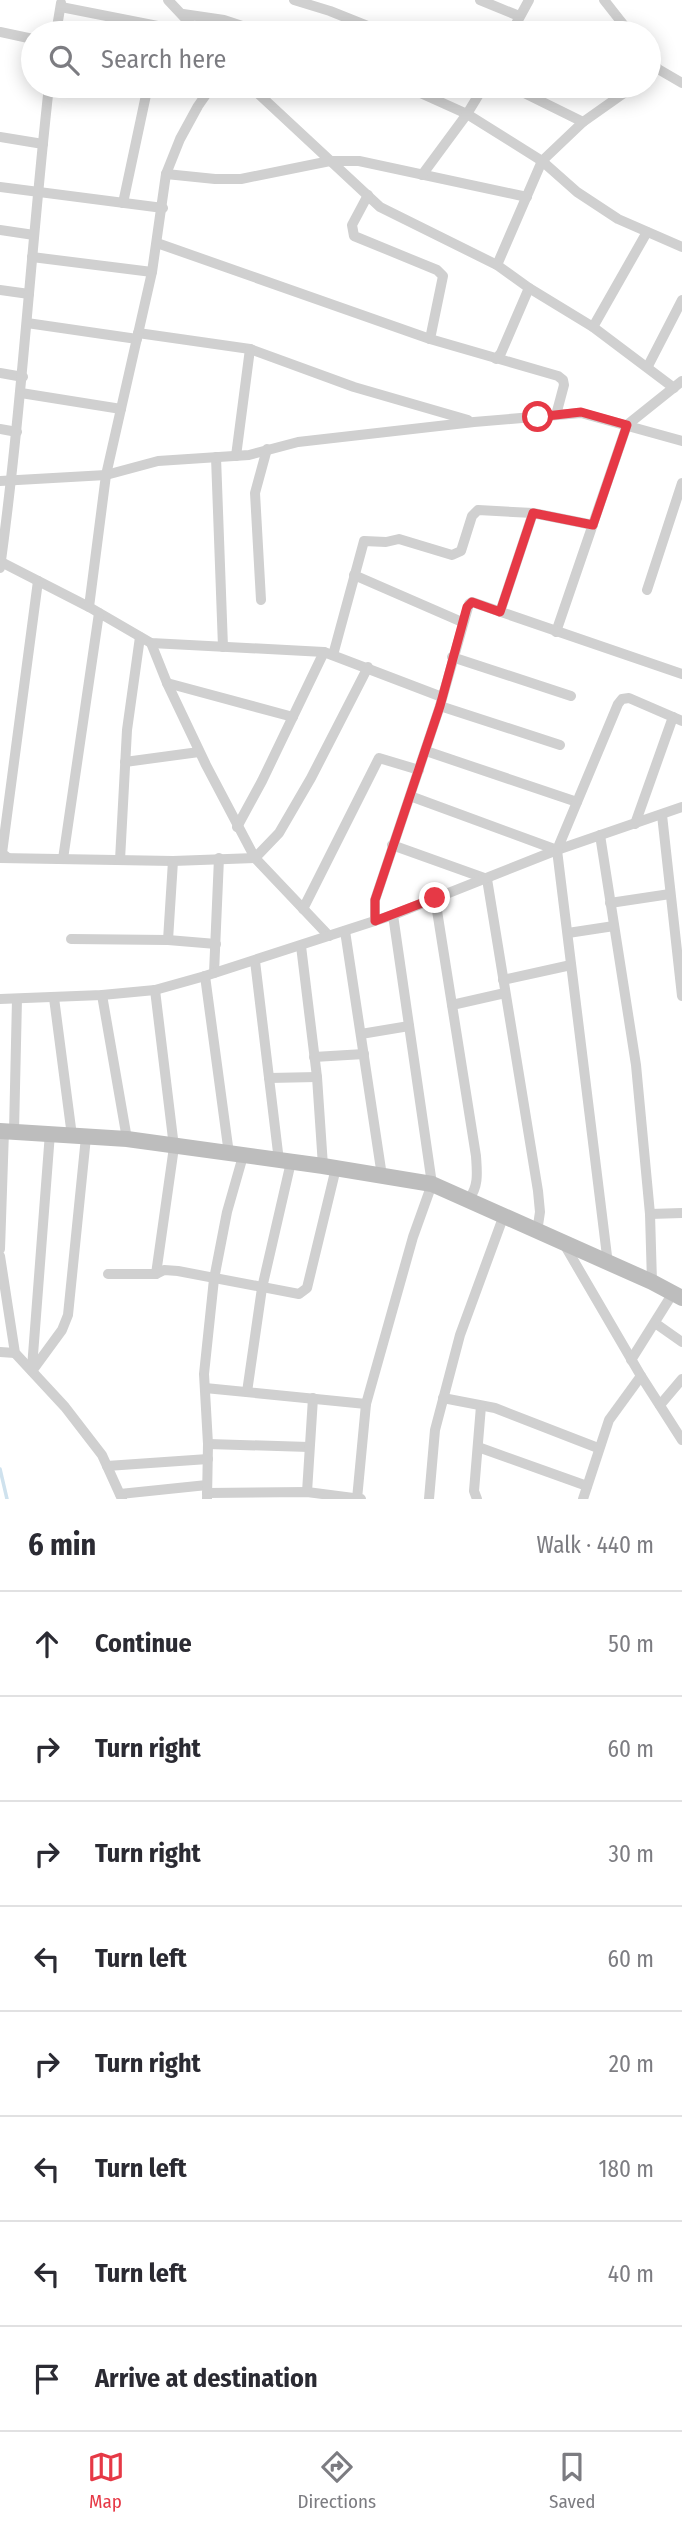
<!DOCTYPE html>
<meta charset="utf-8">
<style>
:root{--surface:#fff;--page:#f2f2f3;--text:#2b2b33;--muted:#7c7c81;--line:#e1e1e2;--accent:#e63946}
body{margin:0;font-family:"Fira Sans Condensed",sans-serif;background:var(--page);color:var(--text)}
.stop{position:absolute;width:21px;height:21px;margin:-16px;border:5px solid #e63946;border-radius:50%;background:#fff}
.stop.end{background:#e63946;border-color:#fff;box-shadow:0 2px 7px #0008}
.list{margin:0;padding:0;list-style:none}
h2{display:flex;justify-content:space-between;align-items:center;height:91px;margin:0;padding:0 28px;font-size:30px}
h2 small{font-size:23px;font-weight:400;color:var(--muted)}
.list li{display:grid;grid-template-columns:46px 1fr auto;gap:21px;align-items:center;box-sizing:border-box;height:105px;padding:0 28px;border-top:2px solid var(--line)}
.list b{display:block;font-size:26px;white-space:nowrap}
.list em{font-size:23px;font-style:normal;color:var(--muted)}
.icon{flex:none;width:38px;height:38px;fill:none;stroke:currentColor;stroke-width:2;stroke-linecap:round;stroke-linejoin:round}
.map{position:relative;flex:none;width:682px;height:1499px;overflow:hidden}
.search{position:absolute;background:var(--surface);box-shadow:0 4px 18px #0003;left:21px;right:21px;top:21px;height:77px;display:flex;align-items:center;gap:18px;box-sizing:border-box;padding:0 24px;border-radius:38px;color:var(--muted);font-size:26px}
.sheet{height:931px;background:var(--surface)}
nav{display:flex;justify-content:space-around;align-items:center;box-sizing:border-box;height:98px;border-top:2px solid var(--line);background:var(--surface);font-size:19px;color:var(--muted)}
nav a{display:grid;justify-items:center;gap:4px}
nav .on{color:var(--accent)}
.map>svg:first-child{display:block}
</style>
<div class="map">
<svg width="682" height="1499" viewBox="0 0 682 1499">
<rect width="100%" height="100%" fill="#fff"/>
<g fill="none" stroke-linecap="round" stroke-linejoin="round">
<path stroke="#cfe2ee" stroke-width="3.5" d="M 0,1469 L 7,1499"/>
<g stroke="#d0d0d0" stroke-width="10">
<path d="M 168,0 L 199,33"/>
<path d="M 294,0 L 330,11 L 385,33"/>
<path d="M 480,0 L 519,16"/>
<path d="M 604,0 L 630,33"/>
<path d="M 61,7 L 193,33"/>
<path d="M 183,14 L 224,20 L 264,33"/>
<path d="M 0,32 L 33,39"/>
<path d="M 56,33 L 61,3"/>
<path d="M 511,33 L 529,0"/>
<path d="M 649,58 L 658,69 L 682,83"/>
<path d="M 250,86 L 380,207 L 497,265 L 529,288 L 593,327 L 674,388"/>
<path d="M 405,86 L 467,114 L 542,161 L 577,192 L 618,219 L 682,247"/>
<path d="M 510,86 L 583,122"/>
<path d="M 0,137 L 43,144"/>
<path d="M 166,174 L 215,179 L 241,179 L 330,161 L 359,161 L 527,197"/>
<path d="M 422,175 L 467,114 L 484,86"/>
<path d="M 0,187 L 163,208"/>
<path d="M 368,195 L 352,225 L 354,236 L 437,270 L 443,276 L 430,339"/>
<path d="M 123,203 L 146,95 L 142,87 L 138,86"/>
<path d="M 0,230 L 34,235"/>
<path d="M 157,243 L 430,339 L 558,376 L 563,380 L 564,385 L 556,415"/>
<path d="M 32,257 L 152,272"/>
<path d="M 497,265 L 542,161 L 583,122 L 634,86"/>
<path d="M 0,290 L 29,294"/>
<path d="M 27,323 L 137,339"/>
<path d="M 593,327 L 647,232"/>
<path d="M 138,333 L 250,349 L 354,387 L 468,420"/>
<path d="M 496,359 L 501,353 L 529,288"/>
<path d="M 648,366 L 682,300"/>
<path d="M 0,373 L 23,377"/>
<path d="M 21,393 L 121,409"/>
<path d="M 0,429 L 17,432"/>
<path d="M 236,456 L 250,349"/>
<path d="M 216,457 L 223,647"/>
<path d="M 0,481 L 106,475 L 158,461 L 249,455 L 298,442 L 474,422 L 581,413 L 682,441"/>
<path d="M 1,562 L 89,607 L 151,643 L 324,652 L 442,697"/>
<path d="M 0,568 C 22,408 31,246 49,86"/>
<path d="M 354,575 L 462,622"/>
<path d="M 647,590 L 682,483"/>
<path d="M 261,600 L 255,493 L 267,449"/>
<path d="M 89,607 L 106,475 L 152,272 L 166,174 L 180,139 L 198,106 L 212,86"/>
<path d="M 500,612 L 533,513"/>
<path d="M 556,632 L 627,425 L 682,381"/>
<path d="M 151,643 L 167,683 L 206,765 L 255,858 L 329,936"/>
<path d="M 333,655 L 364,541 L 386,542 L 399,539 L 452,555 L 461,551 L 472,516 L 478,510 L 533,513 L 593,525"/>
<path d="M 452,657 L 571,696"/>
<path d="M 167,683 L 293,717"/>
<path d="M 440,706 L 560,745"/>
<path d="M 426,751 L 577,802"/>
<path d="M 125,762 L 199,752"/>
<path d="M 410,796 L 557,850"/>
<path d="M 662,815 L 682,996"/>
<path d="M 635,824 L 673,717"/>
<path d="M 237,827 L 262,781 L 324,652"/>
<path d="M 600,835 L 636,1065 L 650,1214 L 652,1282"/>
<path d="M 392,845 L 487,879 L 538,1191 L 540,1212 L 537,1232"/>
<path d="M 0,858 L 173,861 L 255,858 L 279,833 L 311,778 L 368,667"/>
<path d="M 8,858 L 2,853 L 38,581"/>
<path d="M 63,859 L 99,613"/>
<path d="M 120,860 L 127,730 L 140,637"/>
<path d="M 435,898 L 476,1156 C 477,1172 479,1186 469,1199"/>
<path d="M 610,903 L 670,894"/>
<path d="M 303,909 L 379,758 L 419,770"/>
<path d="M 375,921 L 375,900 L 440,706 L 469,604 L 472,602 L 682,674"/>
<path d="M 345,931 L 382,1176"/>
<path d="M 568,933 L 614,926"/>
<path d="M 71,939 L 168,940 L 216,944"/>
<path d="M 168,940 L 173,861"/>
<path d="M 301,946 L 317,1077 L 323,1166"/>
<path d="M 255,961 L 279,1161"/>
<path d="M 214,973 L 219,858"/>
<path d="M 205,976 L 229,1154"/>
<path d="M 503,980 L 571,965"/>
<path d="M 155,990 L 174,1147 L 156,1274"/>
<path d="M 102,995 L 127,1139"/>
<path d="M 54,998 L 72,1136"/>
<path d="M 0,999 L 102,995 L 155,990 L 205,976 L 393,915 L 557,850 L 682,807"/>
<path d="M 452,1005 L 505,993"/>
<path d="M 361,1034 L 409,1026"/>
<path d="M 314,1057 L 364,1054"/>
<path d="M 269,1078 L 317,1077"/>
<path d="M 14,1132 L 17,999"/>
<path d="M 650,1214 L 682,1213"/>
<path d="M 564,1244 L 641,1376 L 682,1440"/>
<path d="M 0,1249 L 4,1131"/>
<path d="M 0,1256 L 15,1353 L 65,1407 L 102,1455 L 122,1499"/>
<path d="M 608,1264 L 557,850 L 618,704 L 622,699 L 629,698 L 682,721"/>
<path d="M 108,1274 L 156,1274 L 164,1270 L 178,1271 L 299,1294 L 307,1288 L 336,1168"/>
<path d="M 655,1323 L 682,1342"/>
<path d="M 0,1352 L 15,1353"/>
<path d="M 631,1360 L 673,1293"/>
<path d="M 32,1368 L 50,1133"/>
<path d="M 32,1371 L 62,1330 L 68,1315 L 86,1137"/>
<path d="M 205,1388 L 366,1404"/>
<path d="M 247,1392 L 262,1288 L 291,1162"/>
<path d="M 443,1398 L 495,1408 L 598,1448"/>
<path d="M 660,1405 L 682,1379"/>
<path d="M 208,1444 L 309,1447"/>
<path d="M 478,1447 L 587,1486"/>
<path d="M 107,1466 L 208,1459"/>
<path d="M 307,1492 L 313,1398"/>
<path d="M 207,1493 L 307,1492 L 361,1499"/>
<path d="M 120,1494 L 207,1485"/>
<path d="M 207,1499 L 208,1444 L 204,1374 L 214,1279 L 227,1212 L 243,1156"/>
<path d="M 357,1499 L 366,1404 L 413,1237 L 432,1184 L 393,915"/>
<path d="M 429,1499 L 435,1430 L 460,1335 L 504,1215"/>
<path d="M 477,1499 L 474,1491 L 481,1406"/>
<path d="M 583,1499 L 609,1420 L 641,1376"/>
</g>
<path stroke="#bdbdbd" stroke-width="16" d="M 0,1131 L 127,1139 L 323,1166 L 432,1184 L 652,1282 L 682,1298"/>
</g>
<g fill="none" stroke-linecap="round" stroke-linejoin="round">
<path stroke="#e63946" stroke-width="9" d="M 435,898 L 375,921 L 375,900 L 440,706 L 467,607 L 472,602 L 500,612 L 533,513 L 593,525 L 627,425 L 581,412 L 538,417"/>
</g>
</svg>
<div class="stop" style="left:538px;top:417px"></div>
<div class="stop end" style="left:435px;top:898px"></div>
<div class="search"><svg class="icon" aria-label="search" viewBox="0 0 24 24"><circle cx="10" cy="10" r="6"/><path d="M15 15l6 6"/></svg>Search here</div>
</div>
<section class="sheet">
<h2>6 min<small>Walk · 440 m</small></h2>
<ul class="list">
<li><svg class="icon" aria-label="ahead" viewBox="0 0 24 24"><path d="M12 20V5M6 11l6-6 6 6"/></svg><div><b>Continue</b></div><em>50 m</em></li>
<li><svg class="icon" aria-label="right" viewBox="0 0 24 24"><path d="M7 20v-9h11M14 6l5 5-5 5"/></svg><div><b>Turn right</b></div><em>60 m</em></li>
<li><svg class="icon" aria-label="right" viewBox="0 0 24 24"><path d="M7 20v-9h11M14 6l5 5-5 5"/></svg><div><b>Turn right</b></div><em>30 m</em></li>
<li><svg class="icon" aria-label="left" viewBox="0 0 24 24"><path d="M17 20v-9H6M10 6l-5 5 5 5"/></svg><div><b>Turn left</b></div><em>60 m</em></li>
<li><svg class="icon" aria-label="right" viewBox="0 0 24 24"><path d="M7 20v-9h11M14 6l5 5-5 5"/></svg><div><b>Turn right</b></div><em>20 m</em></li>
<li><svg class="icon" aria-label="left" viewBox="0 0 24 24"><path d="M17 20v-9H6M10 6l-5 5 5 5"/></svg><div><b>Turn left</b></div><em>180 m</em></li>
<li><svg class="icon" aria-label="left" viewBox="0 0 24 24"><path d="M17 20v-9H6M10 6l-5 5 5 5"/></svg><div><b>Turn left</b></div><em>40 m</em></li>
<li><svg class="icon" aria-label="arrive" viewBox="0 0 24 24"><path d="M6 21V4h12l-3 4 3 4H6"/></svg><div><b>Arrive at destination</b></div></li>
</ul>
</section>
<nav>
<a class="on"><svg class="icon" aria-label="map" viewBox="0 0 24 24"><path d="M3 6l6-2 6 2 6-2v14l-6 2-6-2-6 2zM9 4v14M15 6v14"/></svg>Map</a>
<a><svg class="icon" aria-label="directions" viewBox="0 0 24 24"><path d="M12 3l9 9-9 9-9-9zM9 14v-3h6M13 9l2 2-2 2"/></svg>Directions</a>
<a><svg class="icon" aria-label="saved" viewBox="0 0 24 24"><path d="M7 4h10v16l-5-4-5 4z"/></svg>Saved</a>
</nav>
